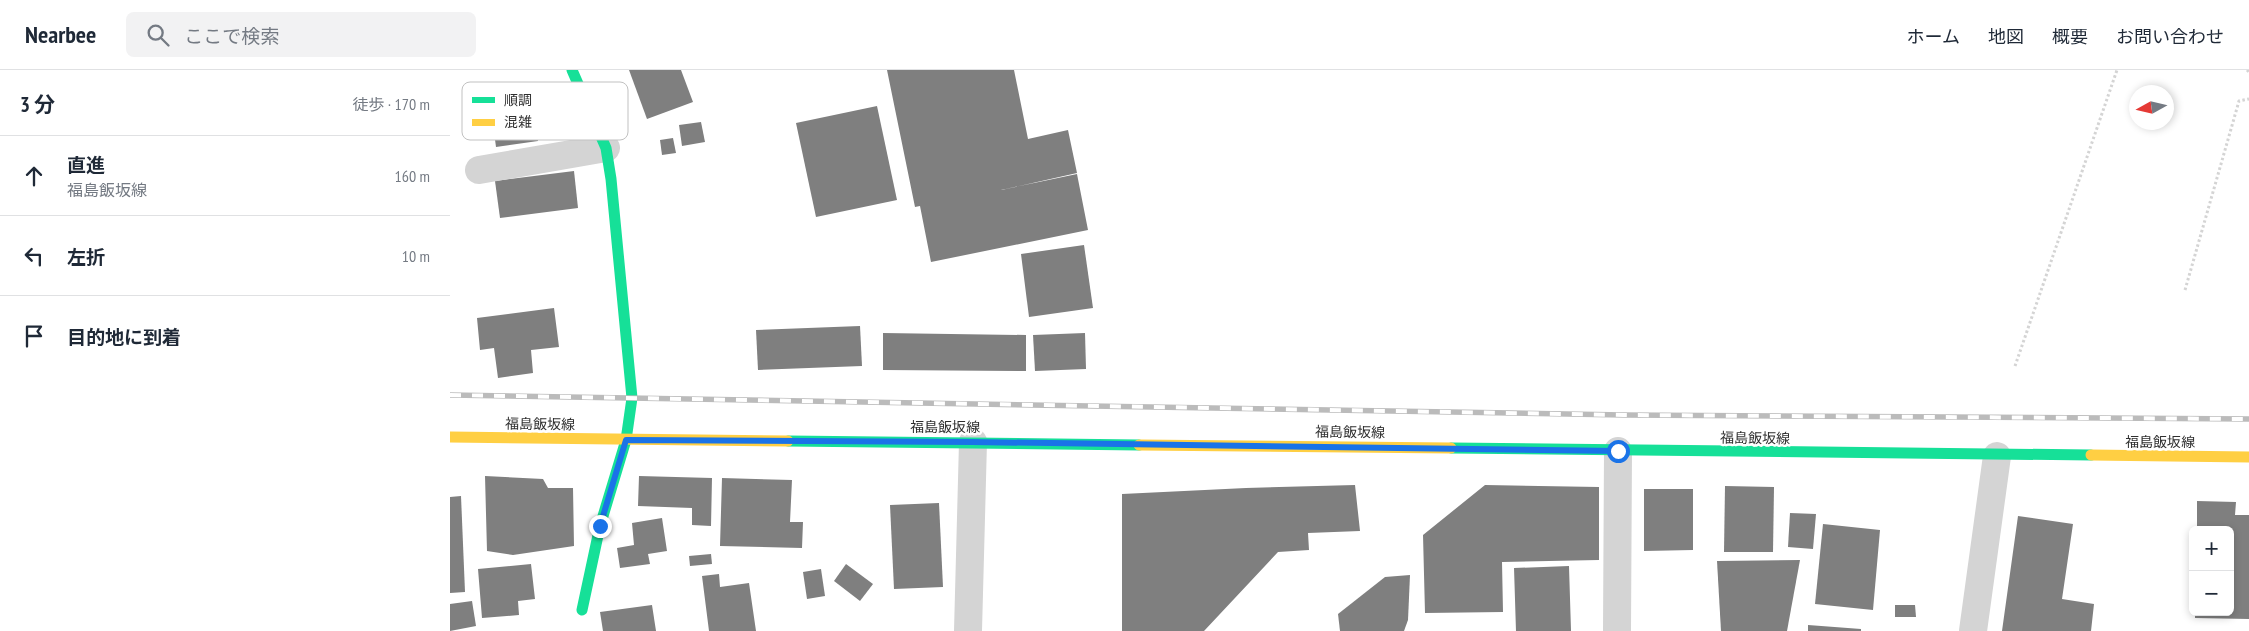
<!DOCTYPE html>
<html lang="ja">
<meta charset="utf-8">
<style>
:root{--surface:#fff;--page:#f2f2f3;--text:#1f2937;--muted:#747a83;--line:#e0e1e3}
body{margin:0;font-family:"PT Sans Narrow","Noto Sans JP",sans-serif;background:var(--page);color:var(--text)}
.controls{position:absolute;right:15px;bottom:15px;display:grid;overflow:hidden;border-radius:8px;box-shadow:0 2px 8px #0003}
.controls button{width:45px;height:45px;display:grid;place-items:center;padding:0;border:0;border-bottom:1px solid var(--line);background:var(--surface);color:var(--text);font:25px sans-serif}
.compass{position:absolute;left:1679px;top:15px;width:45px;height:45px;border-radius:50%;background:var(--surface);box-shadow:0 2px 8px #0003;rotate:262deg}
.stop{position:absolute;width:15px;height:15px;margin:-11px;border:4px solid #1a73e8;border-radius:50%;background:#fff}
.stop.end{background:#1a73e8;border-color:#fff;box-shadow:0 1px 5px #0008}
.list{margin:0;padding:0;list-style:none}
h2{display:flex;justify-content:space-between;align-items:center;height:65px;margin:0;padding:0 20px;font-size:21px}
h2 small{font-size:16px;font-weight:400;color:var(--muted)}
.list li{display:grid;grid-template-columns:32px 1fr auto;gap:15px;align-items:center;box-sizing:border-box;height:80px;padding:0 20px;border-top:1px solid var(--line)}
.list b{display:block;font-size:19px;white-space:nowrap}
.list p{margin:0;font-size:16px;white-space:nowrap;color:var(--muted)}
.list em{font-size:16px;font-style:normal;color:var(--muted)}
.icon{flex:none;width:28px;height:28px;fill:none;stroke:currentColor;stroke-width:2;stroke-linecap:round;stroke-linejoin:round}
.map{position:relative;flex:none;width:1799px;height:561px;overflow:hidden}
header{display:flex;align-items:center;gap:30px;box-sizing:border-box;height:70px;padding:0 25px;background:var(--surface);border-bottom:1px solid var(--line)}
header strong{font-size:24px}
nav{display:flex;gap:28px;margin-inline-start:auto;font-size:18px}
.search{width:350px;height:45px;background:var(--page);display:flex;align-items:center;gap:12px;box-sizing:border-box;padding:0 18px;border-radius:8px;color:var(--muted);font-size:19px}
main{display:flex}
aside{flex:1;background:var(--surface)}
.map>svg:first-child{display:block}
</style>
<header>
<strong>Nearbee</strong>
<div class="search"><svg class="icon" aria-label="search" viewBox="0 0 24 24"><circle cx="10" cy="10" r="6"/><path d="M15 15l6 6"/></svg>ここで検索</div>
<nav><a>ホーム</a><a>地図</a><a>概要</a><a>お問い合わせ</a></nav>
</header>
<main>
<aside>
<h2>3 分<small>徒歩 · 170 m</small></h2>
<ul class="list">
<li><svg class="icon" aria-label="ahead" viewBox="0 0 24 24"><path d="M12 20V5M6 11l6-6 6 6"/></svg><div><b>直進</b><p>福島飯坂線</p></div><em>160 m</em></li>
<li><svg class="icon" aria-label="left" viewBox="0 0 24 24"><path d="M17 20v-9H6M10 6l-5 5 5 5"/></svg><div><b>左折</b></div><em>10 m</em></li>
<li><svg class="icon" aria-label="arrive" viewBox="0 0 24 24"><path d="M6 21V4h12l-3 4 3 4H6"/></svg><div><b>目的地に到着</b></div></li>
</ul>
</aside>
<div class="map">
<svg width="1799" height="561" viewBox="0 0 1799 561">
<rect width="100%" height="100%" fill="#fff"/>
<g fill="#7f7f7f">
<path d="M 179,0 L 231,0 L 243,32 L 197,49 Z"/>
<path d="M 437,0 L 564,0 L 578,69 L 618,60 L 627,103 L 551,120 L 627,104 L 638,160 L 481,192 L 470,136 L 465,137 Z"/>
<path d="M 61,21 L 65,51 L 85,48 L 88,71 L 46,77 L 39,24 Z"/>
<path d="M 427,36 L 447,130 L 366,147 L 346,53 Z"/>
<path d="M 251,52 L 255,72 L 232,76 L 229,55 Z"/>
<path d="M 223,68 L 226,83 L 212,85 L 210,70 Z"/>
<path d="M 124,101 L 128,138 L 50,148 L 45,111 Z"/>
<path d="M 634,175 L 643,238 L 579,247 L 571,184 Z"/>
<path d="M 104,238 L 109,277 L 81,280 L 83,303 L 48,308 L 44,278 L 30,280 L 27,248 Z"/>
<path d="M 410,256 L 412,296 L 308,300 L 306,260 Z"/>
<path d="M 433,263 L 576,265 L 576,301 L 433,300 Z"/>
<path d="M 635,263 L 636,299 L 585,301 L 583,265 Z"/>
<path d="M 35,406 L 93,409 L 98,418 L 123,418 L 124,476 L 63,485 L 37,481 Z"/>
<path d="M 189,406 L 262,408 L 261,456 L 242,455 L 242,438 L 188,436 Z"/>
<path d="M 272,408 L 342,410 L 340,452 L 353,452 L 352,478 L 270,476 Z"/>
<path d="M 905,415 L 910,461 L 858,463 L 859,480 L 828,482 L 754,561 L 672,561 L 672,424 L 796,418 Z"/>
<path d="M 1035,415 L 1149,417 L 1149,490 L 1052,492 L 1053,542 L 975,543 L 973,465 Z"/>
<path d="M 1275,416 L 1324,417 L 1323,482 L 1274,482 Z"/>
<path d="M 1194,419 L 1243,419 L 1243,480 L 1194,481 Z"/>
<path d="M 11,426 L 15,522 L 0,523 L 0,427 Z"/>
<path d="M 1747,431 L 1786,432 L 1785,445 L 1799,445 L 1799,549 L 1745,548 L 1745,542 L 1780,542 L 1780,460 L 1747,460 Z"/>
<path d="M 489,433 L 493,517 L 444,519 L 440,435 Z"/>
<path d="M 1340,443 L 1366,444 L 1363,479 L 1338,477 Z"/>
<path d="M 1568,446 L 1623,454 L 1612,529 L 1644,534 L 1641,561 L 1552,561 Z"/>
<path d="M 212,448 L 217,481 L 198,484 L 200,494 L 170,498 L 167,478 L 184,475 L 182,453 Z"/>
<path d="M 1373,454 L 1430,460 L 1423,540 L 1365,534 Z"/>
<path d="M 261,484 L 262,494 L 240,496 L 239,486 Z"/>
<path d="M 1350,490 L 1337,561 L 1271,561 L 1267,491 Z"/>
<path d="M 81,494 L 85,529 L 68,531 L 69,545 L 32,548 L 28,499 Z"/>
<path d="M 396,494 L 423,514 L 410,531 L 384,511 Z"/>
<path d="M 1119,496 L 1121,561 L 1066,561 L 1064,498 Z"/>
<path d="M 371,499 L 375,526 L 357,529 L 353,502 Z"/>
<path d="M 269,504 L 270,517 L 299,513 L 306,561 L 259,561 L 252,506 Z"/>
<path d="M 960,505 L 958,550 L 954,561 L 890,561 L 888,544 L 935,507 Z"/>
<path d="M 22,531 L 26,556 L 0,561 L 0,534 Z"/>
<path d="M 202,535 L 206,561 L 153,561 L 150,542 Z"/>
<path d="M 1445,535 L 1465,535 L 1466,547 L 1445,547 Z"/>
<path d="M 1358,555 L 1411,559 L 1411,561 L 1358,561 Z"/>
</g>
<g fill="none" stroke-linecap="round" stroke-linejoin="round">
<g stroke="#d4d4d4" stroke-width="3" stroke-dasharray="2.5 2.5" stroke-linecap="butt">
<path d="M 1797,0 L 1799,2"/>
<path d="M 1735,220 L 1789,31 L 1799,29"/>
<path d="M 1565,296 L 1667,0"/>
</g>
<g stroke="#d4d4d4" stroke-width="28">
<path d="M 29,100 L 156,78"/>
<path d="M 518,561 L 523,372"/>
<path d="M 1167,561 L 1168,381"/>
<path d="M 1523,561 L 1547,386"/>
</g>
<g stroke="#16e098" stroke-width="11">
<path d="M 122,0 L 156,78 L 161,109 L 182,328 L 176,370 L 150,456 L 132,540"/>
<path d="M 338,371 L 689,375"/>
<path d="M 1001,378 L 1641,385"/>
</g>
<g stroke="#ffcf43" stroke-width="11">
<path d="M 0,367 L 338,371"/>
<path d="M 689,375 L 1001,378"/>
<path d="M 1641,385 L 1799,387"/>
</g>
<defs>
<path id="rail" d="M 0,325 L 1174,345 L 1799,349"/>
</defs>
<use href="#rail" stroke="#bbb" stroke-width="5.5"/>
<use href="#rail" stroke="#fff" stroke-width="4" stroke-dasharray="11" stroke-linecap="butt"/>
</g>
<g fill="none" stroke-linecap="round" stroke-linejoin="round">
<path stroke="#1a73e8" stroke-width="6" d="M 150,456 L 176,370 L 522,372 L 1168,381"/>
</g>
<g text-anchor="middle" stroke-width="5" stroke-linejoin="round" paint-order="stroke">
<g font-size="14" fill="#2f2f2f" stroke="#fff">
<text transform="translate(90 354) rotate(1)" y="5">福島飯坂線</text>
<text x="495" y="362">福島飯坂線</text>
<text transform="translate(900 362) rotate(1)" y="5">福島飯坂線</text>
<text transform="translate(1305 368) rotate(1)" y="5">福島飯坂線</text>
<text x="1710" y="377">福島飯坂線</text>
</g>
</g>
<rect x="12" y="12" width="166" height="58" rx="8" fill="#fff" stroke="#c1c1c1" stroke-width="1"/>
<rect x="22" y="27" width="23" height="6" fill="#16e098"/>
<rect x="22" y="49" width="23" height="7" fill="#ffcf43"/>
<g font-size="14" fill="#2f2f2f">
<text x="54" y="35">順調</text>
<text x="54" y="57">混雑</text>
</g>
</svg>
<div class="controls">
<button>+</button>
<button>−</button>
</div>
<svg class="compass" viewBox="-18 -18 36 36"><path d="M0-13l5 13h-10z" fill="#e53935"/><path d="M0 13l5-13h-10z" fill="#747a83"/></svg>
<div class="stop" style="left:1168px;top:381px"></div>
<div class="stop end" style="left:150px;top:456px"></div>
</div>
</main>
